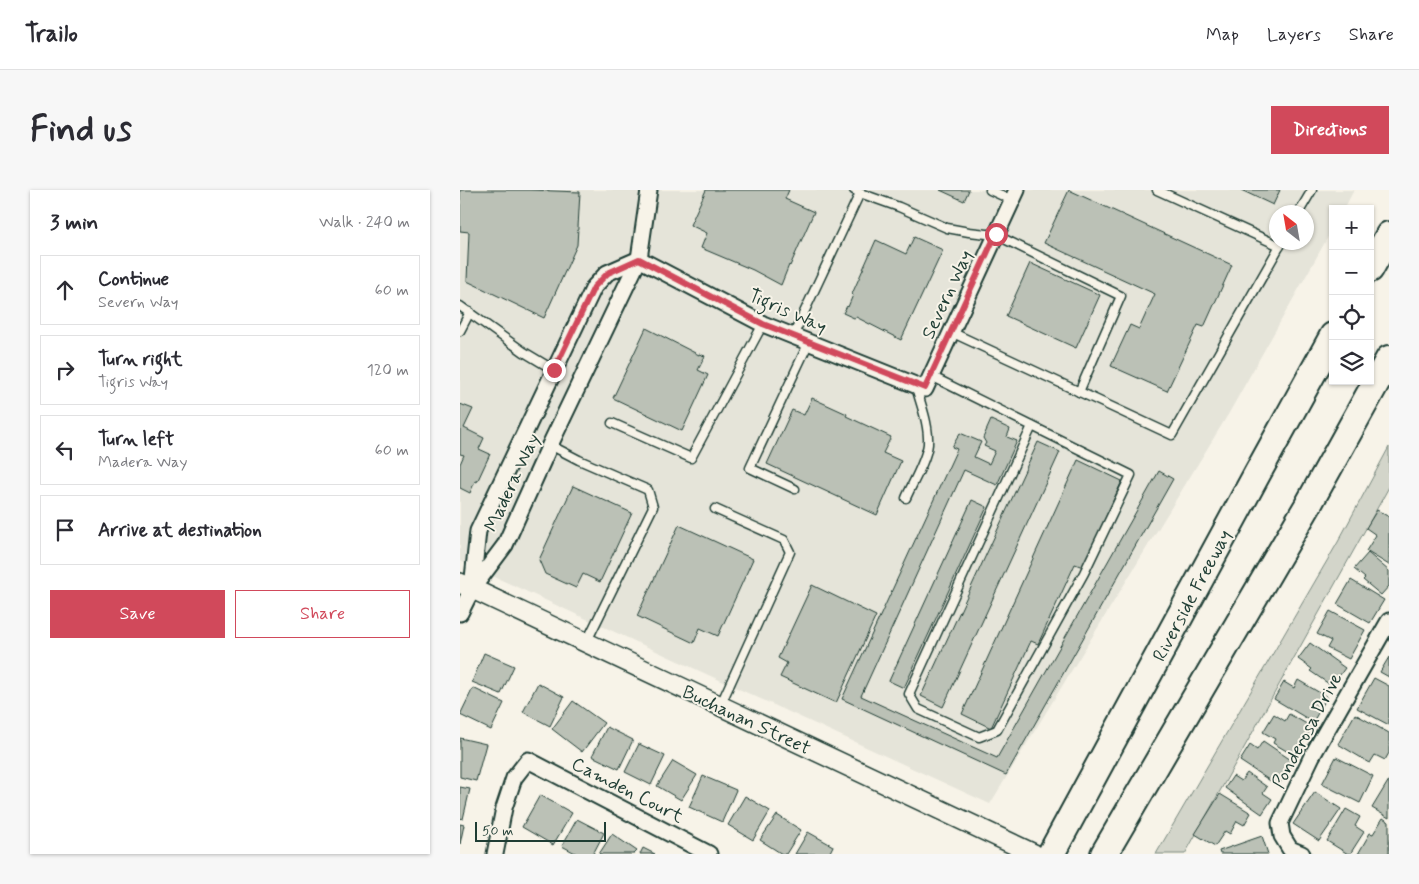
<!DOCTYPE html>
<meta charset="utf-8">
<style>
:root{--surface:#fff;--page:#f7f7f7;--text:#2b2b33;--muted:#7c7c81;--line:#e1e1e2;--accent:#d1495b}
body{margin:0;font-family:Mynerve,sans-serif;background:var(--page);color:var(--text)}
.controls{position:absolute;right:15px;top:15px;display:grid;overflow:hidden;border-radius:0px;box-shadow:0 1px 4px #0004}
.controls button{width:45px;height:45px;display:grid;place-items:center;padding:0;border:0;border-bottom:1px solid var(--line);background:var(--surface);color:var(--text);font:25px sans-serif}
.compass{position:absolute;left:809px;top:15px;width:45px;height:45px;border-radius:50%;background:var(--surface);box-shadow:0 1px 4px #0004;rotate:329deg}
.scale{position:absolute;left:15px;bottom:12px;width:131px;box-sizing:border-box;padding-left:5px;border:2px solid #1f3d34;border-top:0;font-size:14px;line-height:18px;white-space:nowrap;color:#1f3d34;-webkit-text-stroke:4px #f7f3e8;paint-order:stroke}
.stop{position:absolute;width:15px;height:15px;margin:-11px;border:4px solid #d1495b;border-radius:50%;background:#fff}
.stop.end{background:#d1495b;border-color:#fff;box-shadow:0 1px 5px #0008}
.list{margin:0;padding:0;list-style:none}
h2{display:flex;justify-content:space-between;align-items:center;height:65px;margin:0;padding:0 20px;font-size:21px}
h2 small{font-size:16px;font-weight:400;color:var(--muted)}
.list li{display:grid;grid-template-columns:32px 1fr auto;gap:15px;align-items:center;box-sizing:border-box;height:70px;margin:0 10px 10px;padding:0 10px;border:1px solid var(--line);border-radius:0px}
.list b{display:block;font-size:19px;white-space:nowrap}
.list p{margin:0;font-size:16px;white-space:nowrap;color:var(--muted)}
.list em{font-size:16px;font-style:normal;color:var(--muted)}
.actions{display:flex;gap:10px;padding:15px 20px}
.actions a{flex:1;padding:11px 0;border:1px solid var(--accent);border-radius:0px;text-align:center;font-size:18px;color:var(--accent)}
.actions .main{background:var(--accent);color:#fff}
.icon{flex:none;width:28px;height:28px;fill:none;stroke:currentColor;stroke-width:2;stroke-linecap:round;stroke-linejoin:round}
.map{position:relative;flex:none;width:929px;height:664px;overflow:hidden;border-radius:0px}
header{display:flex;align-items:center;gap:30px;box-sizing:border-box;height:70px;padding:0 25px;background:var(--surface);border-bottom:1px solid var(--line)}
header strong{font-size:24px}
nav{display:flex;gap:28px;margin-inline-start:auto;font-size:18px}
.intro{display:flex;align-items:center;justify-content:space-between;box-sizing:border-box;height:120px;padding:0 30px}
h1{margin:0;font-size:35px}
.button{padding:12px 22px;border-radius:0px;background:var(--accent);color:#fff;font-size:18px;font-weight:700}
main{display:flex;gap:30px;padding:0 30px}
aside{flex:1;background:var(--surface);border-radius:0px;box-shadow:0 1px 4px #0004}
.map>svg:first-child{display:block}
</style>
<header>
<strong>Trailo</strong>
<nav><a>Map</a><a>Layers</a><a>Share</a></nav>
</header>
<div class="intro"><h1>Find us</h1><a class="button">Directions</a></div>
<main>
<aside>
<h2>3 min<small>Walk · 240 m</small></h2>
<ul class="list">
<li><svg class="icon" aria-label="ahead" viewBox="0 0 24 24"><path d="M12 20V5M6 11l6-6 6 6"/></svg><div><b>Continue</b><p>Severn Way</p></div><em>60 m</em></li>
<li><svg class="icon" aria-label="right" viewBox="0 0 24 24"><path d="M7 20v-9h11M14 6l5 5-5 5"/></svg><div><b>Turn right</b><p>Tigris Way</p></div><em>120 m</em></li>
<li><svg class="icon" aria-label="left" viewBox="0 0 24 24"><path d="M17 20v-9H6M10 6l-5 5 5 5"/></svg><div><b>Turn left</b><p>Madera Way</p></div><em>60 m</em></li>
<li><svg class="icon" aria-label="arrive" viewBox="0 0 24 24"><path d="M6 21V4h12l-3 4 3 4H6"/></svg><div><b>Arrive at destination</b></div></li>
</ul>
<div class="actions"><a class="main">Save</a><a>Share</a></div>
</aside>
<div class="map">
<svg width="929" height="664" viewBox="0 0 929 664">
<rect width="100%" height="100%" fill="#f7f3e8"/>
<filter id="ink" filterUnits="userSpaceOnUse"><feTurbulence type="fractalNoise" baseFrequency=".02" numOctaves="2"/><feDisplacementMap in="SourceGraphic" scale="10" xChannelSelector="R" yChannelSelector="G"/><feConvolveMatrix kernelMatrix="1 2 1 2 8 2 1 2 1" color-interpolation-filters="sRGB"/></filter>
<g filter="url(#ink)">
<path fill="#e5e4d9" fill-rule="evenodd" d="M 0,0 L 894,0 L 884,19 L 873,19 L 873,38 L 769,223 L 530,614 L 0,371 ZM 816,22 L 846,22 L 846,52 L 816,52 Z"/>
<path fill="#d3d5ca" stroke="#79897f" d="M 929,257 L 929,297 L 725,664 L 696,664 L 878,352 Z"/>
<g fill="#bbc1b6" stroke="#1f3d34">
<path d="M 0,0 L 70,0 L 120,2 L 117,55 L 84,128 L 7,91 L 9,42 L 0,41 Z"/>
<path d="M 246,0 L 329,0 L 325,9 L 354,22 L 330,76 L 329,75 L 321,95 L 293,80 L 241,58 L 247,43 L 230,35 Z"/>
<path d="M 480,0 L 509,0 L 504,11 Z"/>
<path d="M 609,0 L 772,75 L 744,137 L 738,135 L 707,201 L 651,176 L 670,135 L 679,139 L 695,104 L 584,53 Z"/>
<path d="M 781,0 L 820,0 L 813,15 Z"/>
<path d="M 454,47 L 483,60 L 441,150 L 396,127 L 394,128 L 383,123 L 387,116 L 388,117 L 393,105 L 392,104 L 416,50 L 446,64 Z"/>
<path d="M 570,73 L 640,105 L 616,158 L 546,126 Z"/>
<path d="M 186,138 L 239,165 L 239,164 L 245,166 L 238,180 L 248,185 L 222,241 L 153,208 Z"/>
<path d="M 352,208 L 387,224 L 386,226 L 431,247 L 423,263 L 441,271 L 417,325 L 307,274 L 332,220 L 344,225 Z"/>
<path d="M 0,214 L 13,219 L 4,238 L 24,248 L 19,259 L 30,264 L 17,292 L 15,291 L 10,303 L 0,298 L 0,274 L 4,265 L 0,264 Z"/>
<path d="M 531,230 L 550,239 L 547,247 L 557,251 L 537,295 L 504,280 L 401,506 L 537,568 L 699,281 L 713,289 L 546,585 L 382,509 L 497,259 L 492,257 L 500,243 L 521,252 L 514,267 L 529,274 L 535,261 L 524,256 L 526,253 L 523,248 Z"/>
<path d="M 578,252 L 600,262 L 483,517 L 461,506 Z"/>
<path d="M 618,270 L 662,291 L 623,377 L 615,374 L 578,454 L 571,451 L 531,538 L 502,524 Z"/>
<path d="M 113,296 L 172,323 L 140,392 L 123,384 L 116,398 L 85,384 L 79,370 Z"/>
<path d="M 512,310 L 527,317 L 444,498 L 429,491 Z"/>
<path d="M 917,320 L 929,327 L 929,375 L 906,361 L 916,345 L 906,338 Z"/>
<path d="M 219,335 L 293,369 L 258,446 L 240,438 L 234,453 L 177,426 Z"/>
<path d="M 908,363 L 929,381 L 929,396 L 921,405 L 903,390 L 905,388 L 894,379 Z"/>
<path d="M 891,390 L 924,410 L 910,433 L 877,414 Z"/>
<path d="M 352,395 L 416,426 L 376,513 L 320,487 L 327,473 L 318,468 Z"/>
<path d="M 870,421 L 905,440 L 889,469 L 867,458 L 871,451 L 857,444 Z"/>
<path d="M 850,453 L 885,478 L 872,496 L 850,481 L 852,479 L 838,469 Z"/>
<path d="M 24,463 L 54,476 L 41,504 L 12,492 Z"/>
<path d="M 929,467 L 929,487 L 920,482 Z"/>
<path d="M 914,488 L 929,496 L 929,535 L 897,518 Z"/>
<path d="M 838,490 L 867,507 L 853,532 L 814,509 L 824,492 L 834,498 Z"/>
<path d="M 78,493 L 104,507 L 90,536 L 63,522 Z"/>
<path d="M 13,498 L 44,513 L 31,540 L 0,525 Z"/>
<path d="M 113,511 L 144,533 L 122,562 L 92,539 Z"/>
<path d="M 814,524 L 825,531 L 829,524 L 852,537 L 835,566 L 813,553 L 815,549 L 803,542 Z"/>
<path d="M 895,524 L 929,543 L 929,563 L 925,570 L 915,565 L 910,573 L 878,554 Z"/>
<path d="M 147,537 L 173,550 L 159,579 L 132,566 Z"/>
<path d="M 0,548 L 26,554 L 16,591 L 0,587 Z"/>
<path d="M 803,551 L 834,572 L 818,596 L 780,571 L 790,555 L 797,560 Z"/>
<path d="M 179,554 L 205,566 L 191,595 L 165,582 Z"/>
<path d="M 876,567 L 913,586 L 900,613 L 862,594 Z"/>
<path d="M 213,571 L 237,585 L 221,610 L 197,596 Z"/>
<path d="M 787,583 L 807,597 L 803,603 L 812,609 L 802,624 L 765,598 L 773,586 L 781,591 Z"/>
<path d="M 243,586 L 276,600 L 262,632 L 229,617 Z"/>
<path d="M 929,590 L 929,628 L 912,618 Z"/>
<path d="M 0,597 L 10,599 L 3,629 L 0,628 Z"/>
<path d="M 855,602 L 881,619 L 859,651 L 833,634 Z"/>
<path d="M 760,604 L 791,623 L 784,635 L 777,631 L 770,644 L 765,641 L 755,656 L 735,644 Z"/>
<path d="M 80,605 L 112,623 L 93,655 L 62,637 Z"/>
<path d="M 285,606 L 310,621 L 293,650 L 268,635 Z"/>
<path d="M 886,619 L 900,627 L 895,636 L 904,642 L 890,664 L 888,664 L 867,651 Z"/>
<path d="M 317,625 L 341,640 L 326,664 L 322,664 L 300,650 Z"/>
<path d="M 923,628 L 929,632 L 929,664 L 898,664 L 910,643 L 913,644 Z"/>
<path d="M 117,629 L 144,643 L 133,664 L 117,664 L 102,656 Z"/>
<path d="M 0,634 L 4,635 L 0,654 Z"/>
<path d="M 348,642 L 373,656 L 369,664 L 335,664 Z"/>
<path d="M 152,644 L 177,661 L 174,664 L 139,664 Z"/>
<path d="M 802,646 L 808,664 L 760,664 L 759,661 Z"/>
<path d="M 183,658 L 195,664 L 180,664 Z"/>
</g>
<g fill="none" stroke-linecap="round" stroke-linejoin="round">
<defs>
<g id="service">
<path d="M 530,0 L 552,10"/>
<path d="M 697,0 L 820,56"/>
<path d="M 400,3 L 439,17 L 487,38 L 509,42 L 536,45 L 661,106 L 619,202"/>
<path d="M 839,22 L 852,0"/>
<path d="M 0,116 L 64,162 L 94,180"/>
<path d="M 0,141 L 10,122"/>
<path d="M 491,142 L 712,245 L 822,52"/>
<path d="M 333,146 L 400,3 L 394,0"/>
<path d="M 471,186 L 671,285 L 624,383 L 537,540 L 519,547 L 458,519 L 449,504 L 572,236"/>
<path d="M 152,233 L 231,268 L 303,134"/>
<path d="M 90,255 L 119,270 L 188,300 L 193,317 L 126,453"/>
<path d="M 335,299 L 290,278 L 349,152"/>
<path d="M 446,308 C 453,292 466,271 468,254 C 469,234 461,215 456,197"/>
<path d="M 255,319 L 324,350 L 330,362 L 260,516"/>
</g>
<g id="minor">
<path d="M 179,69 L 303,134 L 465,199 L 557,0"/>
<path d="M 12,398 L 18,341 L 134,97 L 147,83 L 179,69"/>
<path d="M 0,423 L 12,399 L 45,355 L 90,255 L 179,69 L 189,0"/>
<path d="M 35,664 L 44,618 L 54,588 L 68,570 L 249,664"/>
<path d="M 842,664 L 830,659 L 822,646 L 820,633 L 852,566 L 929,431"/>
</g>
<path id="tertiary" d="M 0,393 L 574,664"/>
<g id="motorway">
<path d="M 910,79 L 929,45"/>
<path d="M 591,664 L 797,284 L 873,146"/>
<path d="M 644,664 L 847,317 L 929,169"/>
</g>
</defs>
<use href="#service" stroke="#1f3d34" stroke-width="11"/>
<use href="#minor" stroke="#1f3d34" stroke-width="19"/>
<use href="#tertiary" stroke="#1f3d34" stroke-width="22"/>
<use href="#motorway" stroke="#1f3d34" stroke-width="30"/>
<use href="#service" stroke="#f7f3e8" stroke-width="8"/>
<use href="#minor" stroke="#f7f3e8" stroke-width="15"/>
<use href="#tertiary" stroke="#f7f3e8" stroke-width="19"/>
<use href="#motorway" stroke="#f7f3e8" stroke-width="26"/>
</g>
</g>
<g fill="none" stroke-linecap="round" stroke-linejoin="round" filter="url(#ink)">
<path stroke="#d1495b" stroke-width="6" d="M 94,180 L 134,97 L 148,83 L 179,69 L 303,134 L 465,198 L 536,44"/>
</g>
<g text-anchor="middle" stroke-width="4" stroke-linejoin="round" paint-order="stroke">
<g font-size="19" fill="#1f3d34" stroke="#f7f3e8">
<text transform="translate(486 104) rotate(-65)" y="7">Severn Way</text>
<text transform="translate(328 120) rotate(24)" y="7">Tigris Way</text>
<text transform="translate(51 292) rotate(-65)" y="7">Madera Way</text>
<text transform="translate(731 405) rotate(-62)" y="7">Riverside Freeway</text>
<text transform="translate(287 529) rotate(25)" y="7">Buchanan Street</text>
<text transform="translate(846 540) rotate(-62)" y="7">Ponderosa Drive</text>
<text transform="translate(168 599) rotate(27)" y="7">Camden Court</text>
</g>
</g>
</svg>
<div class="controls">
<button>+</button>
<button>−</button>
<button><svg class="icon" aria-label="locate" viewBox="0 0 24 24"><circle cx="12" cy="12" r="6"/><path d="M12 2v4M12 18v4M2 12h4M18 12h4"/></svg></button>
<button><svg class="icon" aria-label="layers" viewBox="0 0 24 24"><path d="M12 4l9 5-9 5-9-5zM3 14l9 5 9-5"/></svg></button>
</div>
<svg class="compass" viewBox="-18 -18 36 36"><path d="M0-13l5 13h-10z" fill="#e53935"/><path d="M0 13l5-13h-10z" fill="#7c7c81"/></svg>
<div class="scale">50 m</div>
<div class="stop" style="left:536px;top:44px"></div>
<div class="stop end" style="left:94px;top:180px"></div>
</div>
</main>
